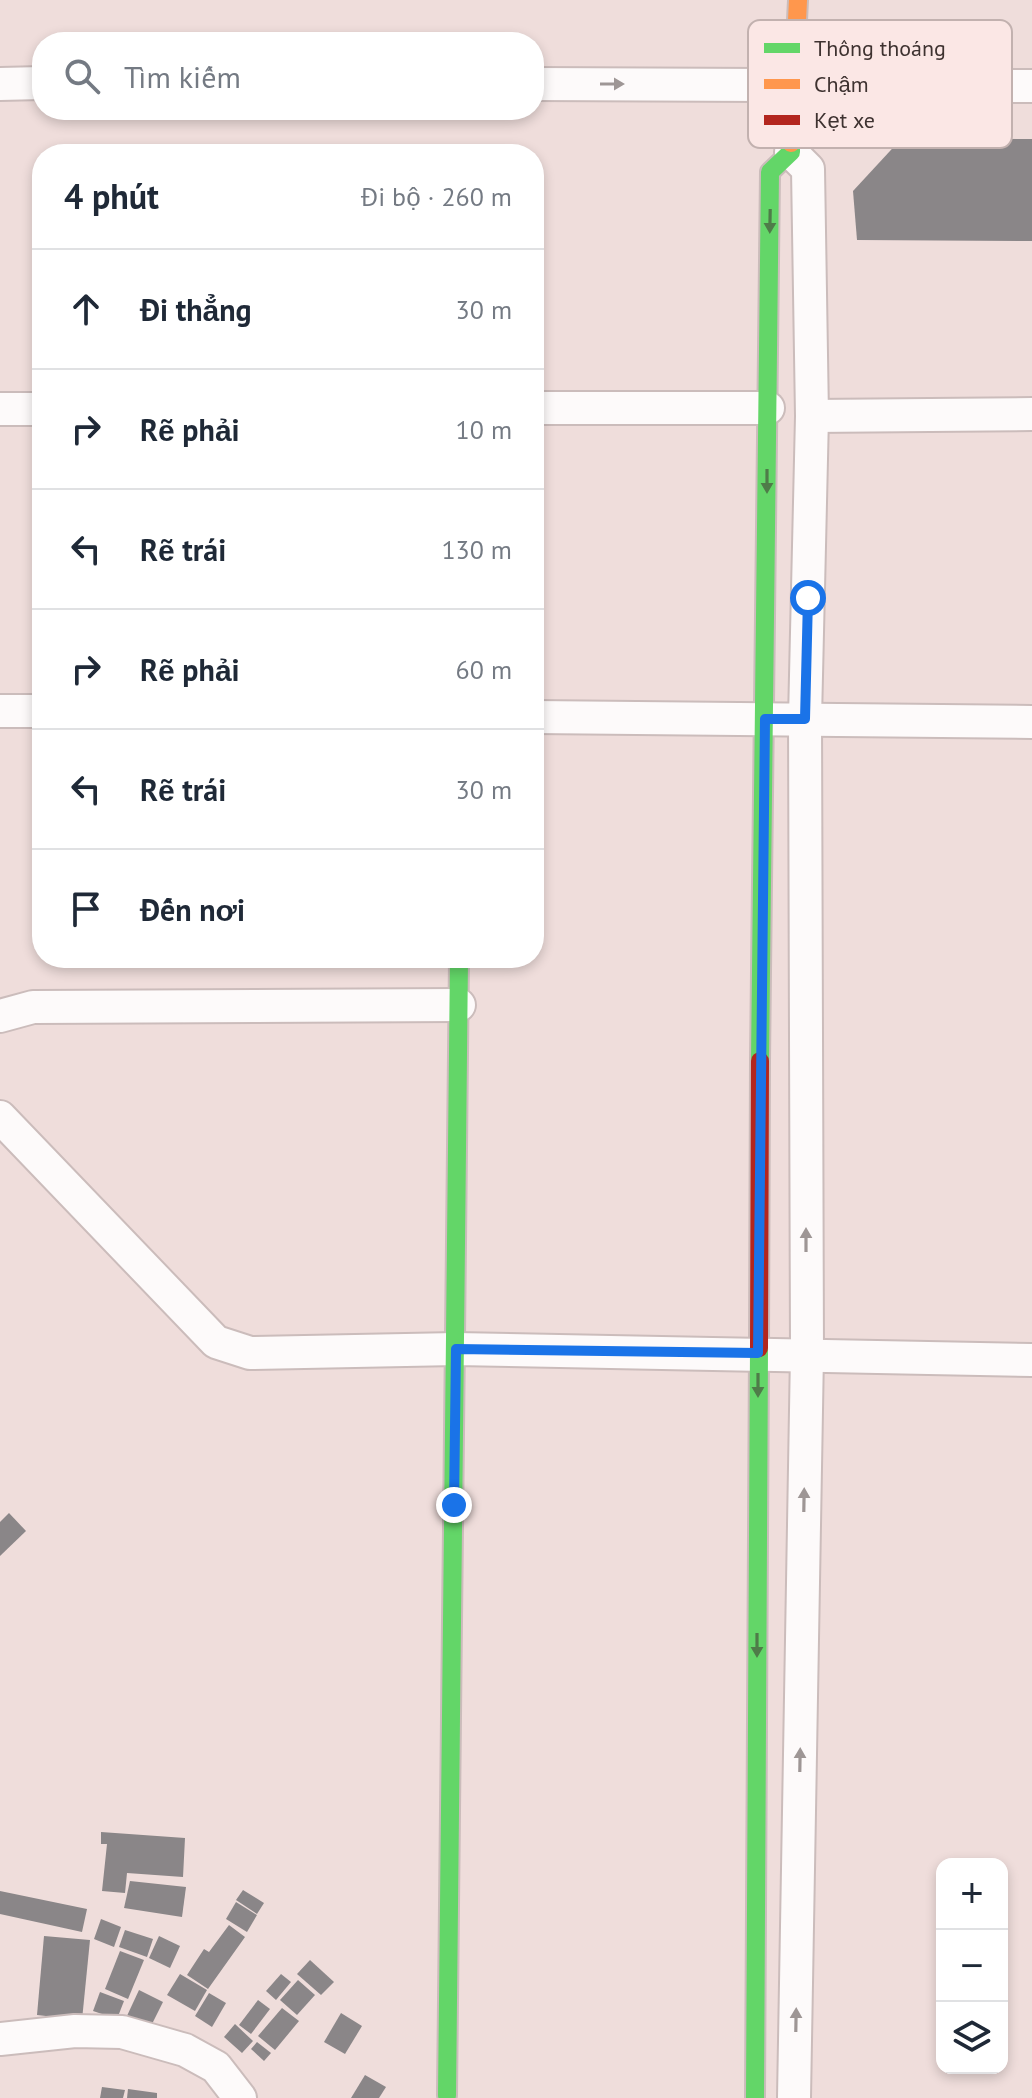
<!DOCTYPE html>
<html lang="vi">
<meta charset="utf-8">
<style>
:root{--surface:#fff;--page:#f6f6f7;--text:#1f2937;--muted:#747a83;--line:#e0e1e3}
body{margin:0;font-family:"PT Sans",sans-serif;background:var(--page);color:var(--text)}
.controls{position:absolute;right:24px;bottom:24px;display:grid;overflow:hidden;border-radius:16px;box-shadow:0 4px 12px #0003}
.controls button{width:72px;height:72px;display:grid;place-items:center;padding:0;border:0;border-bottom:2px solid var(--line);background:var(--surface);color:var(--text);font:40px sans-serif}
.stop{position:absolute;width:24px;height:24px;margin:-18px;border:6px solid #1a73e8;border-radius:50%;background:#fff}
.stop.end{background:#1a73e8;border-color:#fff;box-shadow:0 2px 8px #0008}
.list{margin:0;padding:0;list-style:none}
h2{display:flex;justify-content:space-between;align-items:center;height:104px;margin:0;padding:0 32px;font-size:34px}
h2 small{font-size:26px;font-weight:400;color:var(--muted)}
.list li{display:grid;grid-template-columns:52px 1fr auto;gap:24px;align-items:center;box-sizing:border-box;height:120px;padding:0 32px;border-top:2px solid var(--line)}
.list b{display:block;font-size:30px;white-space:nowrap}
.list em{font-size:26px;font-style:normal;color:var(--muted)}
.icon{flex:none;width:44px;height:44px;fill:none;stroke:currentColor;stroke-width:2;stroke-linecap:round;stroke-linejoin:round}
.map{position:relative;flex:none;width:1032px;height:2098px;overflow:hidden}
.search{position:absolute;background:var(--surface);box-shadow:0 4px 12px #0003;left:32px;top:32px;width:512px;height:88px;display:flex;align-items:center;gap:20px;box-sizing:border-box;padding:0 28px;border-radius:32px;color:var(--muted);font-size:30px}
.panel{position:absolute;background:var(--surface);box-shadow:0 4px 12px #0003;left:32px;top:144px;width:512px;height:824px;border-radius:32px}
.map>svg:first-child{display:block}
</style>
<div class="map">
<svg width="1032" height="2098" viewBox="0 0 1032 2098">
<rect width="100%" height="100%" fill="#efdddb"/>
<g fill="#8a8688">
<path d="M 902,138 L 1032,139 L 1032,241 L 857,240 L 853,191 Z"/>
<path d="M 9,1513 L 26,1531 L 0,1556 L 0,1522 Z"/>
<path d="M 101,1832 L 185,1838 L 183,1877 L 127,1873 L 125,1893 L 102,1891 L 107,1844 L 101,1844 Z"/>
<path d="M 130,1881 L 186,1887 L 182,1917 L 124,1908 Z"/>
<path d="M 243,1890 L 264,1903 L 257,1914 L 236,1900 Z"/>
<path d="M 0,1891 L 87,1909 L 82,1932 L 0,1914 Z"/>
<path d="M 236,1902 L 257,1915 L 247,1932 L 226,1919 Z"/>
<path d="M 101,1919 L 121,1927 L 114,1947 L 94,1939 Z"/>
<path d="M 229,1925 L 245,1937 L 208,1989 L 187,1975 L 204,1949 L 209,1952 Z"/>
<path d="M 125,1930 L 153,1939 L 147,1957 L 119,1947 Z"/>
<path d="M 44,1936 L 90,1940 L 82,2020 L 37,2015 Z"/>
<path d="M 159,1936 L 180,1946 L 170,1968 L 149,1958 Z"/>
<path d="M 120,1951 L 144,1960 L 128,1999 L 105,1989 Z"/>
<path d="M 310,1960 L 334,1982 L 321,1995 L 297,1974 Z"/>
<path d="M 180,1974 L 207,1990 L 195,2011 L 167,1995 Z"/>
<path d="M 281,1974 L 291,1982 L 276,2000 L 266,1991 Z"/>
<path d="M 298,1980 L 315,1995 L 297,2015 L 280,2000 Z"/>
<path d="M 139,1990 L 163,2002 L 149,2030 L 126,2018 Z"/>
<path d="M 100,1992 L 124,2001 L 117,2019 L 93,2011 Z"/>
<path d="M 209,1993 L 226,2003 L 212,2027 L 195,2016 Z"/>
<path d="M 258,2000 L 270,2009 L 251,2034 L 239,2025 Z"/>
<path d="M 282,2008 L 299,2021 L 275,2050 L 258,2036 Z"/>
<path d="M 341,2013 L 362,2026 L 345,2054 L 324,2042 Z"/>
<path d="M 235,2024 L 253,2041 L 242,2053 L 224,2037 Z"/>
<path d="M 257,2042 L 271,2053 L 264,2061 L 251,2049 Z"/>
<path d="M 365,2075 L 386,2087 L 379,2098 L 351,2098 Z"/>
<path d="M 102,2087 L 125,2090 L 123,2098 L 100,2098 Z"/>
<path d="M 128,2089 L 157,2093 L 157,2098 L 127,2098 Z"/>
</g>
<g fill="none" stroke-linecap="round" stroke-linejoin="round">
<defs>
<g id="street">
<path d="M 0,84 L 42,83"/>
<path d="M 534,84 L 1032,86"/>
<path d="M 791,152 L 808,169 L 812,416 L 805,719 L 807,1353 L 794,2098"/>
<path d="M 534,408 L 768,408"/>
<path d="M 0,409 L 42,409"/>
<path d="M 812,416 L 1032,414"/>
<path d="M 0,711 L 42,711"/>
<path d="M 534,717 L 1032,722"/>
<path d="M 0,1016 L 33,1007 L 459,1005"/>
<path d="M 0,1117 L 216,1342 L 250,1353 L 456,1349 L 1032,1360"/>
<path d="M 0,2039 L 75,2031 L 122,2032 L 185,2050 L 216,2067 L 240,2098"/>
</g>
<g id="fast">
<path d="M 760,1061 L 770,172 L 791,152 L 791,143"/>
<path d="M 447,2095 L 459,958"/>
<path d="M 755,2098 L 759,1348"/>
</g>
<path id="slow" d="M 791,143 L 798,0"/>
<path id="jam" d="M 759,1348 L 760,1061"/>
</defs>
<use href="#street" stroke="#cbbcbb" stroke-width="36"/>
<use href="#fast" stroke="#cbbcbb" stroke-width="22"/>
<use href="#slow" stroke="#cbbcbb" stroke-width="22"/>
<use href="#jam" stroke="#cbbcbb" stroke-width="22"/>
<use href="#street" stroke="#fdfafa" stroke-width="32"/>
<use href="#fast" stroke="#63d668" stroke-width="18"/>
<use href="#slow" stroke="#ff974d" stroke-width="18"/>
<use href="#jam" stroke="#b3261e" stroke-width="18"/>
</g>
<defs><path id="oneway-solid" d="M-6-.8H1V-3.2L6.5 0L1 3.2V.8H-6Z" transform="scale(2)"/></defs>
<g fill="#9e9695">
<use href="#oneway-solid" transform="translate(612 84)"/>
<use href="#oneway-solid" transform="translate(806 1240) rotate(-90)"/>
<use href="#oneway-solid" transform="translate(804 1500) rotate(-89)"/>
<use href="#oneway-solid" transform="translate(800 1760) rotate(-89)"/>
<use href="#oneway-solid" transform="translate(796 2020) rotate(-89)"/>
</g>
<g fill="#4f7c49">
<use href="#oneway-solid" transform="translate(770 221) rotate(91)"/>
<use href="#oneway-solid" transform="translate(767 481) rotate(90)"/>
<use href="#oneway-solid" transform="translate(758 1385) rotate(90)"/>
<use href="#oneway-solid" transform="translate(757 1645) rotate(90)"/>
</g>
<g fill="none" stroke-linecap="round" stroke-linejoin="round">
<path stroke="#1a73e8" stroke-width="10" d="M 454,1505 L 456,1349 L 758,1353 L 765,719 L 805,719 L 808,598"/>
</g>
<rect x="748" y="20" width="264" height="128" rx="12" fill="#fbe7e5" stroke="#c2b1af" stroke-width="2"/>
<rect x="764" y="43" width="36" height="10" fill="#63d668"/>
<rect x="764" y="79" width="36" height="10" fill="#ff974d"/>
<rect x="764" y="115" width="36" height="10" fill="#b3261e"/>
<g font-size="22" fill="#3e3230">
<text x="814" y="56">Thông thoáng</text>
<text x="814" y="92">Chậm</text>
<text x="814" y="128">Kẹt xe</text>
</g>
</svg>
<div class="controls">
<button>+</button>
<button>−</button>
<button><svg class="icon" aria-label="layers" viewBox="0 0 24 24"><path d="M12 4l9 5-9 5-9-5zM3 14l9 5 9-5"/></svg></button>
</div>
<div class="stop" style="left:808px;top:598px"></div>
<div class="stop end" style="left:454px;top:1505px"></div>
<div class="search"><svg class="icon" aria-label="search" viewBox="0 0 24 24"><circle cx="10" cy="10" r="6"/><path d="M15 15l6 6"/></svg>Tìm kiếm</div>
<section class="panel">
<h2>4 phút<small>Đi bộ · 260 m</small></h2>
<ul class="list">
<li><svg class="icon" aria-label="ahead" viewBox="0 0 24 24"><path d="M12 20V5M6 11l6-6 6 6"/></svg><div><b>Đi thẳng</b></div><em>30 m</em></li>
<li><svg class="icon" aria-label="right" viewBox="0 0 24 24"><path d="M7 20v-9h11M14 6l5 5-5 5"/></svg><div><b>Rẽ phải</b></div><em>10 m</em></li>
<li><svg class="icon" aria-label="left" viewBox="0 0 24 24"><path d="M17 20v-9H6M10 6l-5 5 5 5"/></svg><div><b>Rẽ trái</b></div><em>130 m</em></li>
<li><svg class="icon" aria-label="right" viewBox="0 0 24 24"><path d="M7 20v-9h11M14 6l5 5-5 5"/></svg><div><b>Rẽ phải</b></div><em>60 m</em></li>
<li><svg class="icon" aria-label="left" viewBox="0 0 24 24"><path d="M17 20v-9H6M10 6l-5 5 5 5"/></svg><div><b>Rẽ trái</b></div><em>30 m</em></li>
<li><svg class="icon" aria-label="arrive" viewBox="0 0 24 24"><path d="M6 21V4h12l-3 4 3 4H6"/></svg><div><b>Đến nơi</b></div></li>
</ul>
</section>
</div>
